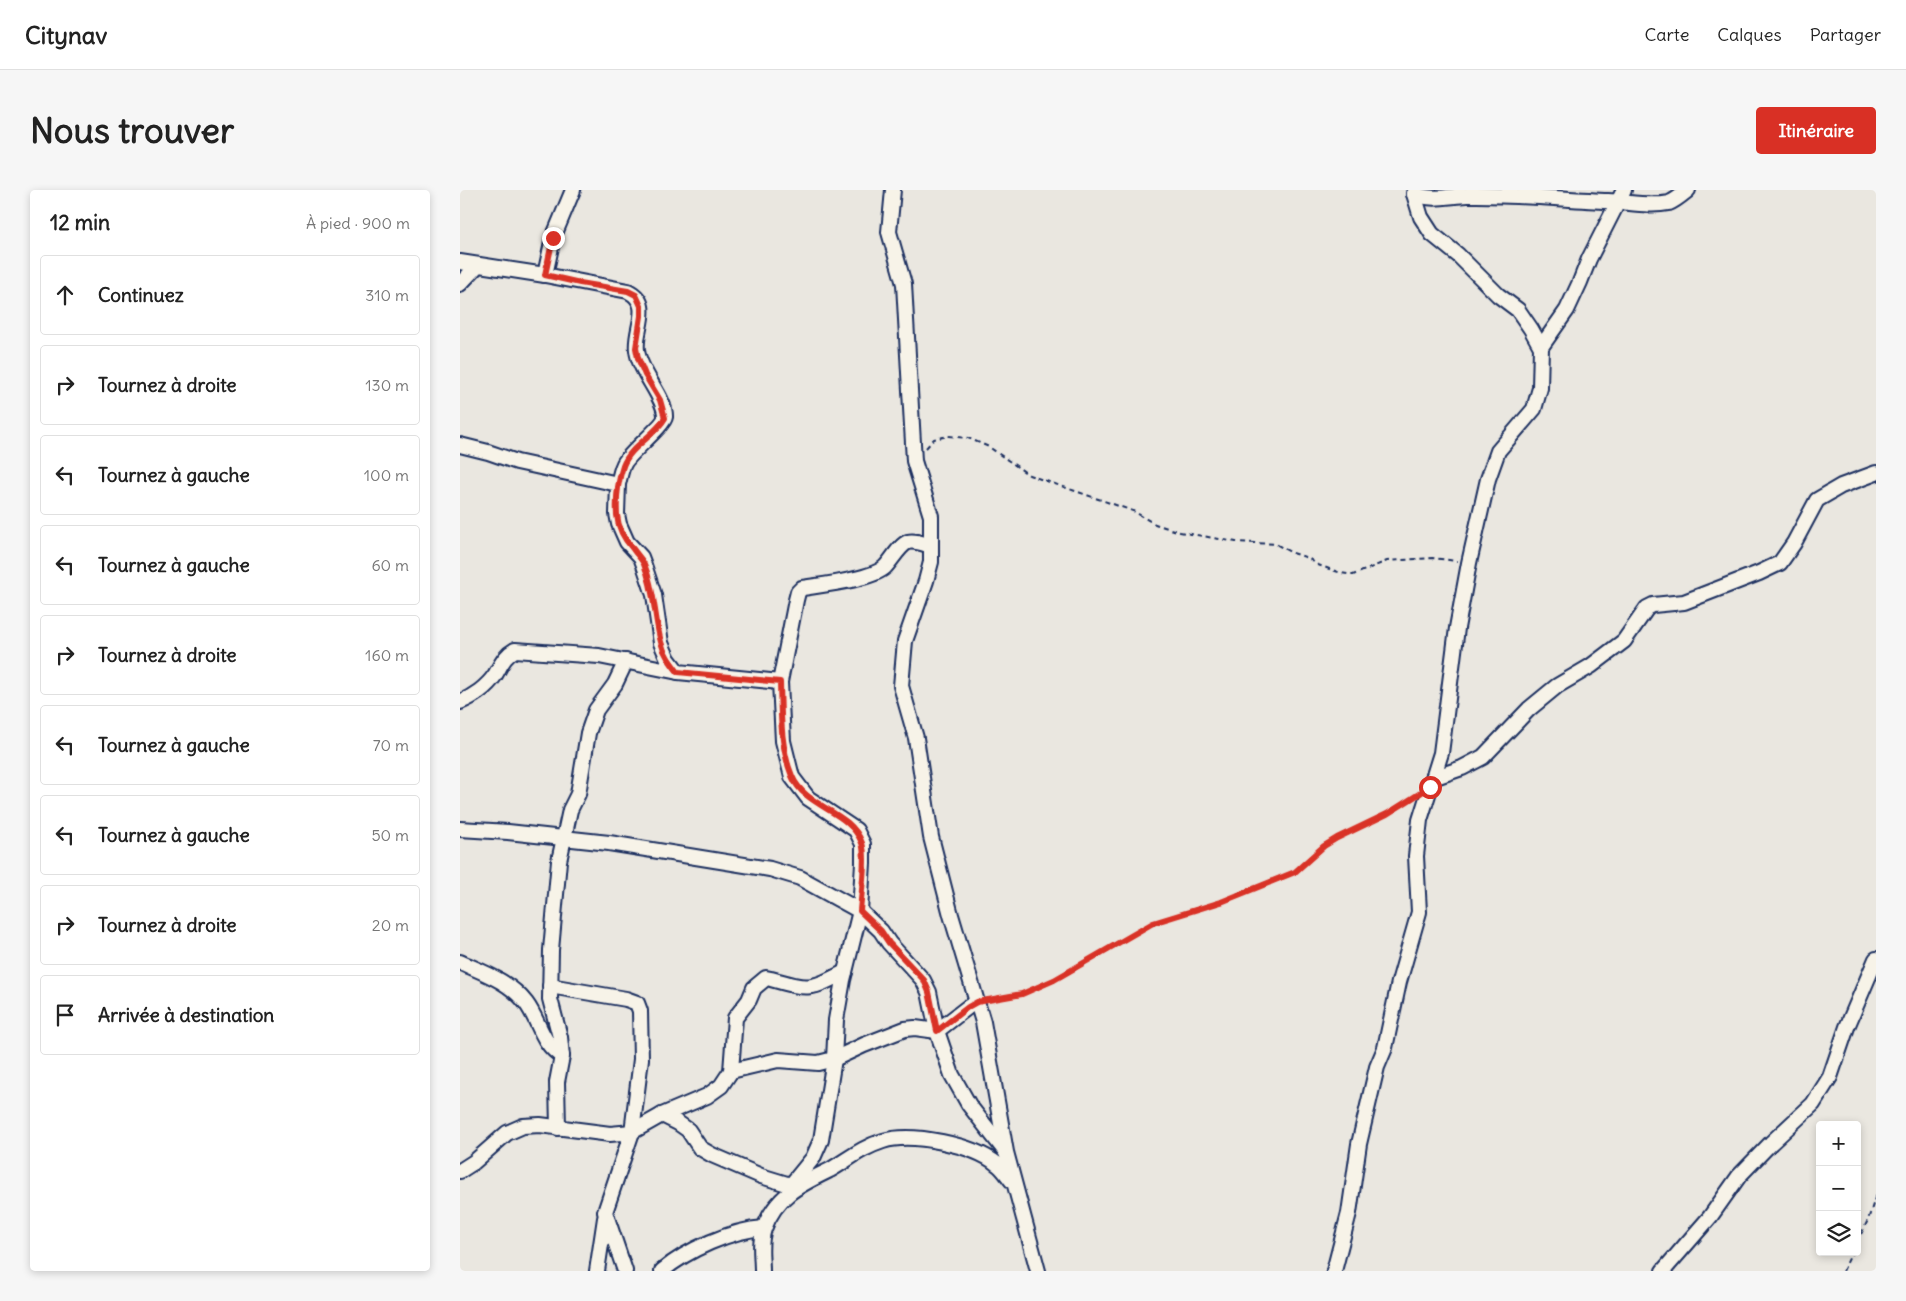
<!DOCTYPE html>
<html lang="fr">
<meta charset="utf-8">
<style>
:root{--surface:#fff;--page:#f6f6f6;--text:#222;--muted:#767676;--line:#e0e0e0;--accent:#d93025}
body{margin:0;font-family:Delius,sans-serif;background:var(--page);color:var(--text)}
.controls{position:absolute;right:15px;bottom:15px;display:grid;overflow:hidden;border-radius:5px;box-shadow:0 2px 8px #0003}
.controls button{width:45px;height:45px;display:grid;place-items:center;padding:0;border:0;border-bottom:1px solid var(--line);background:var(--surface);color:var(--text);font:25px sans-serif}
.stop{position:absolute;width:15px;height:15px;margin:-11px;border:4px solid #d93025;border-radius:50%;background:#fff}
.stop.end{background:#d93025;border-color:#fff;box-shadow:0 1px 5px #0008}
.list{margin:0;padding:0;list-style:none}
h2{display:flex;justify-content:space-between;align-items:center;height:65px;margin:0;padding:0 20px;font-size:21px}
h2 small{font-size:16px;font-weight:400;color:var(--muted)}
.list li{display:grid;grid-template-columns:32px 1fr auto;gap:15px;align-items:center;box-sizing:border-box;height:80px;margin:0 10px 10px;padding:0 10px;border:1px solid var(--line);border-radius:5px}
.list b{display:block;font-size:19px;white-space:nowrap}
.list em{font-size:16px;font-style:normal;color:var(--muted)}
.icon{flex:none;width:28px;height:28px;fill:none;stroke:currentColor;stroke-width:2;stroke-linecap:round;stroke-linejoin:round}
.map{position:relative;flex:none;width:1416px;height:1081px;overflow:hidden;border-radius:5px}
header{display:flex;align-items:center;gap:30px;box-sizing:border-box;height:70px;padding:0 25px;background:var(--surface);border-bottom:1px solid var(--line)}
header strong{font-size:24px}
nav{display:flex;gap:28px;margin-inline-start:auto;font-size:18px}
.intro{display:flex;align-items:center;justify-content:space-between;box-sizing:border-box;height:120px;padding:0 30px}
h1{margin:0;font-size:35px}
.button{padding:12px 22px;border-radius:5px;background:var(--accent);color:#fff;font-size:18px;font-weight:700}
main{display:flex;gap:30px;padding:0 30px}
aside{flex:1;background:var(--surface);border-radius:5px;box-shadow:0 2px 8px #0003}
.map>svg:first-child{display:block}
</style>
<header>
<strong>Citynav</strong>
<nav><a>Carte</a><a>Calques</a><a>Partager</a></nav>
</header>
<div class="intro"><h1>Nous trouver</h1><a class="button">Itinéraire</a></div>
<main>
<aside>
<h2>12 min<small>À pied · 900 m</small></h2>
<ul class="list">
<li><svg class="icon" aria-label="ahead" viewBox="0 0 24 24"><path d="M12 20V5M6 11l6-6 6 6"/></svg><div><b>Continuez</b></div><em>310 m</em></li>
<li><svg class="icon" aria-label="right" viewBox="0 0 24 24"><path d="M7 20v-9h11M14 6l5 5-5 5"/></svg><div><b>Tournez à droite</b></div><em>130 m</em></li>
<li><svg class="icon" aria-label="left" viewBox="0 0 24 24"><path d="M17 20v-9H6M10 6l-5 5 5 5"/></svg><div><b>Tournez à gauche</b></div><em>100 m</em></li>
<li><svg class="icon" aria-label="left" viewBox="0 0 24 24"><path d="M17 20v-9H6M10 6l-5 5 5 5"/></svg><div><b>Tournez à gauche</b></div><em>60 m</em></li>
<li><svg class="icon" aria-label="right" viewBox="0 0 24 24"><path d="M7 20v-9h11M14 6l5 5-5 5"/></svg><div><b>Tournez à droite</b></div><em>160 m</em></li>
<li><svg class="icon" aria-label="left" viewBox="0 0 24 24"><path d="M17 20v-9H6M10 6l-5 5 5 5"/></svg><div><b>Tournez à gauche</b></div><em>70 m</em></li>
<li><svg class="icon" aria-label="left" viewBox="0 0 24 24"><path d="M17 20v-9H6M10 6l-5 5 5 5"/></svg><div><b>Tournez à gauche</b></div><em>50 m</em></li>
<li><svg class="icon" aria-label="right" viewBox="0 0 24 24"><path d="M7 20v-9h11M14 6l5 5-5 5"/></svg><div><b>Tournez à droite</b></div><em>20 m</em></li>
<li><svg class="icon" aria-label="arrive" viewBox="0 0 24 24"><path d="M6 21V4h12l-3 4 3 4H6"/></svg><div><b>Arrivée à destination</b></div></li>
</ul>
</aside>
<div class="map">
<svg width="1416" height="1081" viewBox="0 0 1416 1081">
<rect width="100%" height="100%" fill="#eae7e0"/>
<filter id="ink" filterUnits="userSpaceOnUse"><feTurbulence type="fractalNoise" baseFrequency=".02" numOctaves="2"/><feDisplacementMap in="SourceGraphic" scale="10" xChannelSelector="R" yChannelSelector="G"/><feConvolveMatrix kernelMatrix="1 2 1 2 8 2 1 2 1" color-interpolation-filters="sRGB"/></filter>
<g filter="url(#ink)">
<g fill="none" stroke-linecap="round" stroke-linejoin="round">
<defs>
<g id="street">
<path d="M 113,0 L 93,48 L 85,85 L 168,101 C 194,114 174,139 177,160 C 179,182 206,208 205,227 C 204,235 172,261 165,272 C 161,278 160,287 158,294"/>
<path d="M 433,0 L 429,42 L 444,94 L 454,271 L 471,326 L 471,372 L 466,391 L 445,451 L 441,496 L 456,548 L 471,647 L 491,725 L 523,832 L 546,962 L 578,1081"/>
<path d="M 954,4 C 973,11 988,6 1007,5 C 1054,4 1102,9 1148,11 C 1169,12 1189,17 1209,13 C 1215,11 1223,4 1228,0"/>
<path d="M 954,4 L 961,27 L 972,44 L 998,65 L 1038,105 L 1058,120 L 1071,139 L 1081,157"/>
<path d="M 0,72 L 85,85"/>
<path d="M 0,94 L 18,75"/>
<path d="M 0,255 L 28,262 L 57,272 L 158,294 L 157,324 L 159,334 L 167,352 L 181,367 L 184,375 L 194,405 L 201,453 L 208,469 L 218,482 L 320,492 L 323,551 L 332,587 L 348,608 L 396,640 L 403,654 L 403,673 L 400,721 L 383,790 L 376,830 L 374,869 L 361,950 L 353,968 L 331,995"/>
<path d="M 320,492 L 336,410 L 338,402 L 342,398 C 361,395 411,390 425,377 C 431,371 440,355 448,352 C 455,350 464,354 471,356"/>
<path d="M 0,512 C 13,507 27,497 35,485 C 41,475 44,466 55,460 L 139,466 L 218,482"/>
<path d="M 973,588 L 1002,578 L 1023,567 L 1069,519 L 1097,496 L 1131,476 L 1164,451 L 1187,418 L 1193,415 L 1224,412 L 1299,383 L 1320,373 L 1334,353 L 1357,310 L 1381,296 L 1416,283"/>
<path d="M 0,639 L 48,642 L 149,653 L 310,679 L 340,688 L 400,721 L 421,741 L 429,753 L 463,790 L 469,802 L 477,841 L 492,885 L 509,915 L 545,961"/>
<path d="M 0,772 C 24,783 49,791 66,813 C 79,830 82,855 102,866"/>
<path d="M 90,796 L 166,809 L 177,813 L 180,821 L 181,869 L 172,942 L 145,1022 L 165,1081"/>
<path d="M 271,881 L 275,828 L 289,810 L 294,798 L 306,788 L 311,789 C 350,800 350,800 385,782"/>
<path d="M 202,925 L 218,933 L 228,940 L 240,958 L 252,965 L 301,986 L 337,997"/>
<path d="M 98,938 L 97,892 L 102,866 L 100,847 L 90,809 L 91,760 L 99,671 L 110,620 L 118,604 L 128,543 L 136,520 L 155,494 L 166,471"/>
<path d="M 0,981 L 14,972 L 47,943 L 63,936 L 80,935 L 150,944 L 172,942 L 202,925 L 247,906 L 261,896 L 271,881 L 318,870 L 358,873 L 374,869 L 404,855 L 445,839 L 455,838 L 477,841 L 508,817 L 517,812"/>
<path d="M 137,1081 L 145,1028"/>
<path d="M 202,1081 C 227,1060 271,1040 304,1038"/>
<path d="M 302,1081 C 302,1067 299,1053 304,1039 C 315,1006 341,994 370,980 C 389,969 401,958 423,951 C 452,942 514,955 537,974 C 543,978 547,985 552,991"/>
<path d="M 874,1081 L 889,1023 L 899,954 L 917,877 L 925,858 L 939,792 L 959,722 L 956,666 L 960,630 L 981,563 L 997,438 L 1009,373 L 1028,289 L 1038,261 L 1074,219 L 1080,198 L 1081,157 L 1107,120 L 1120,92 L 1129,69 L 1164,0"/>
<path d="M 1203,1081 L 1250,1027 L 1279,986 L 1311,953 L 1353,914 L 1370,887 L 1387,837 L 1416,769"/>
</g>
</defs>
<use href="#street" stroke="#1b2f5e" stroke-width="18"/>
<g stroke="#1b2f5e" stroke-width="2" stroke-dasharray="5 4" stroke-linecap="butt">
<path d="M 466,258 L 474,249 L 488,246 L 508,248 L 529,257 L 569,285 L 673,321 L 695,334 L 720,342 L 776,352 L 816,354 L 830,362 L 848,368 L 858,375 L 881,383 L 893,385 L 927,371 L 972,368 L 997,371"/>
<path d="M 530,810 L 562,804 L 595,790 L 693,733 L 761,712 L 835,682 L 864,656 L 877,648 L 927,624 L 953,608"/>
<path d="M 1397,1052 L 1408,1030 L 1416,1005"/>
<path d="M 1383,1081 L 1392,1062"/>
</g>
<use href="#street" stroke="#f7f3e8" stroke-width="14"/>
</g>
</g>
<g fill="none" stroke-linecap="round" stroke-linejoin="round" filter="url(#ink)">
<path stroke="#d93025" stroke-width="6" d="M 93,48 L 85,85 L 120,93 L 168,101 L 176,105 L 181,116 L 181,126 L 176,158 L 178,168 L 185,185 L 200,210 L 205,228 C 195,246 170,256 163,276 C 158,291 156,309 157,325 C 158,337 165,350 173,359 C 177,365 181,368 184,374 C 195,401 194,426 201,452 C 204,464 211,473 218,482 L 320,492 C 321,523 320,557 332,586 C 345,618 390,620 402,653 C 407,667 401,705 400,721 L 421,741 L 429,753 L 464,790 L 469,802 L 477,841 L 508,817 L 517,812 L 562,804 L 594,790 L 693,733 L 761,712 L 835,682 L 864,656 L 877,648 L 927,624 L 970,597"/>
</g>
</svg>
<div class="controls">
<button>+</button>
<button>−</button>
<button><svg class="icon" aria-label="layers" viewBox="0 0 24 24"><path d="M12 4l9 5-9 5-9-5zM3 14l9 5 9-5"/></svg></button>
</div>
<div class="stop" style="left:970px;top:597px"></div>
<div class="stop end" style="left:93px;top:48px"></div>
</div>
</main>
